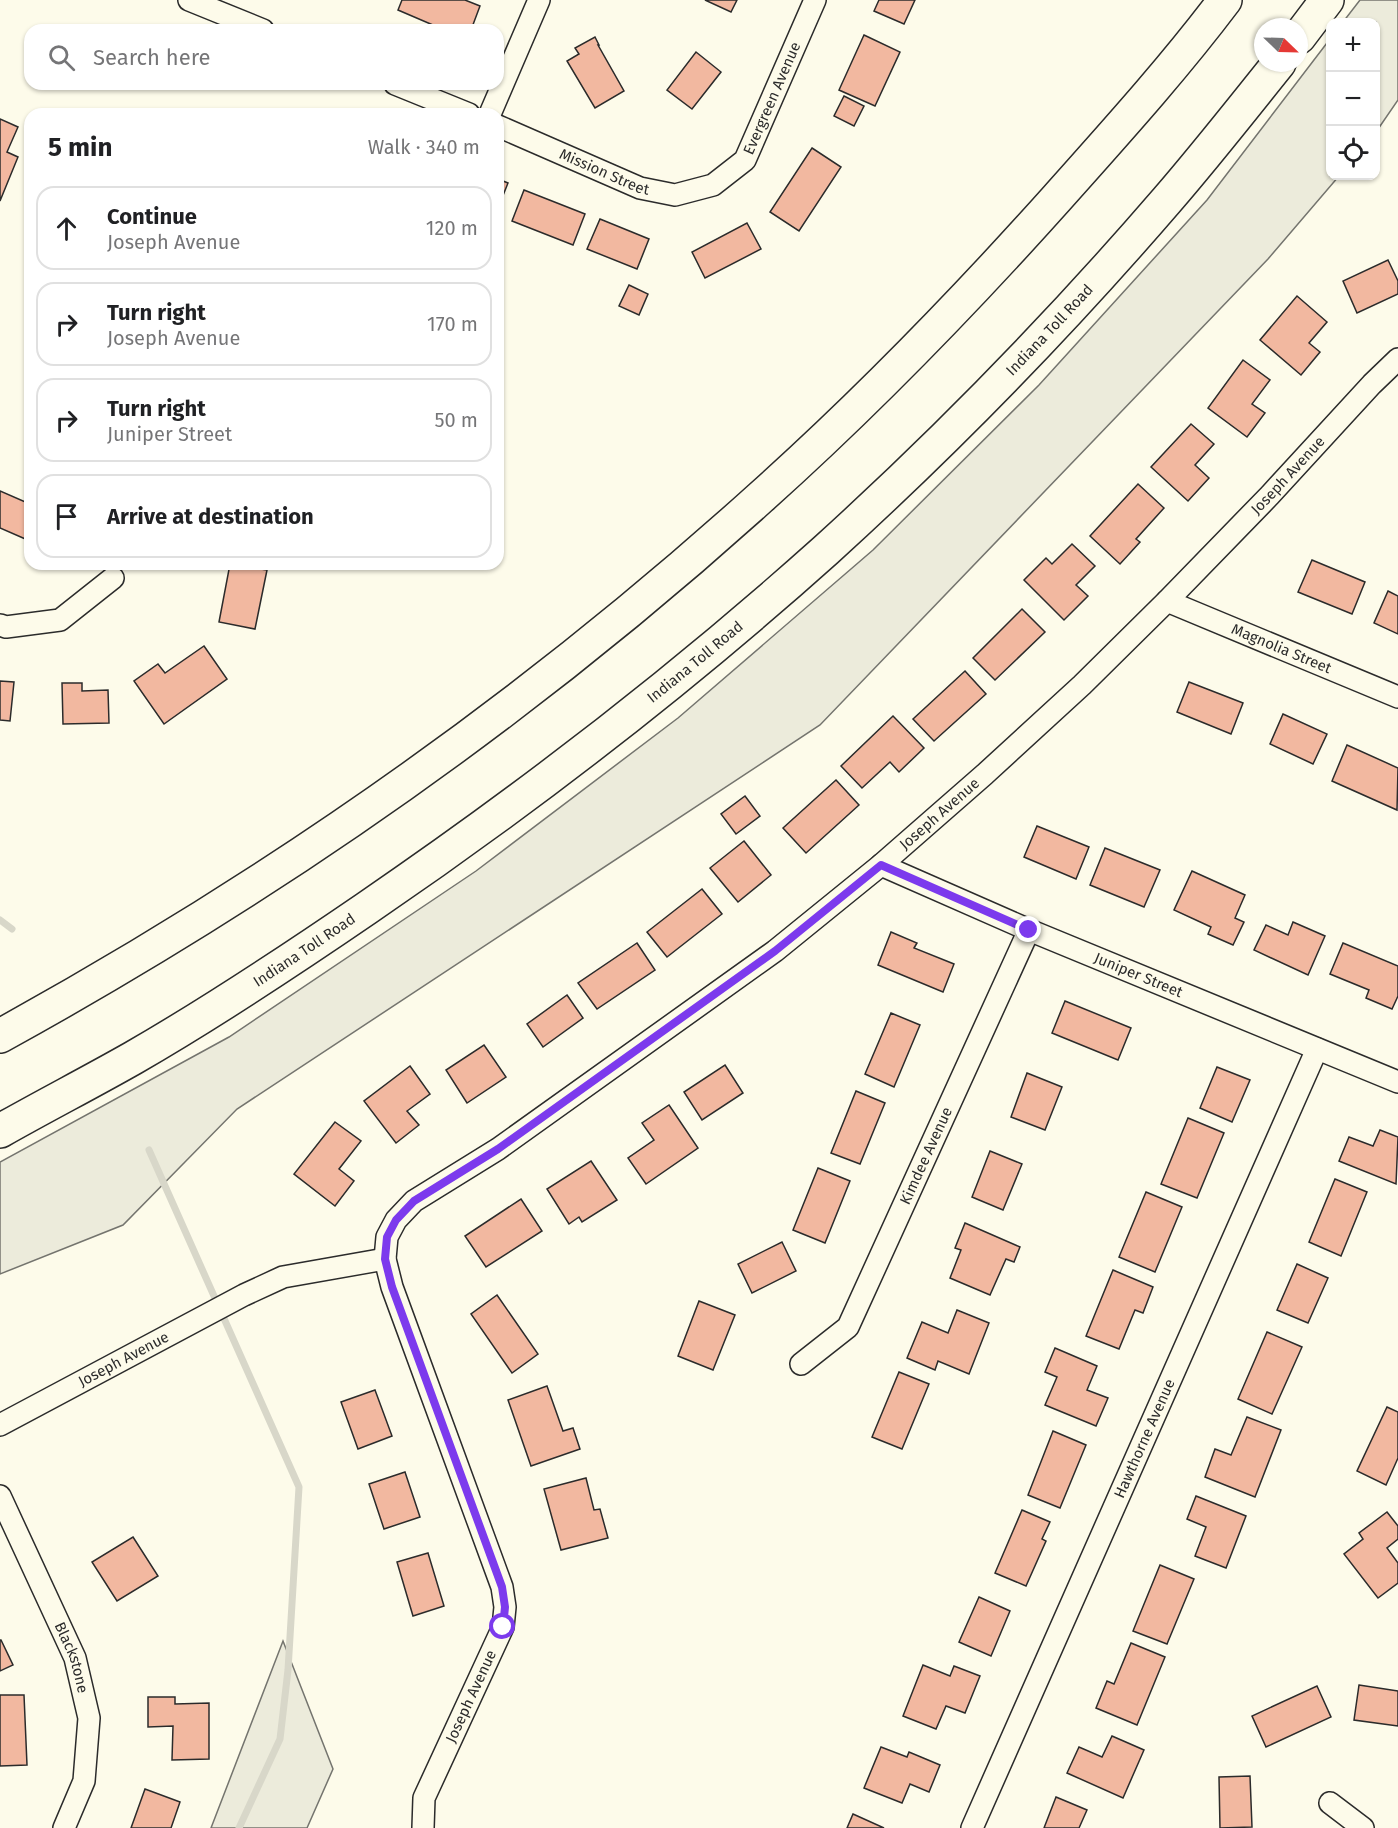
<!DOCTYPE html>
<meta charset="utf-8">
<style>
:root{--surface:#fff;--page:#f2f2f2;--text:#202124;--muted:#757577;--line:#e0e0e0}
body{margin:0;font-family:"Fira Sans",sans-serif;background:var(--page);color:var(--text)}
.controls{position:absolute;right:18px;top:18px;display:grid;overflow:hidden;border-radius:12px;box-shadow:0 2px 4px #0004}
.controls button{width:54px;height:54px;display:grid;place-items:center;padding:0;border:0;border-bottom:2px solid var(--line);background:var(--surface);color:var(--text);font:30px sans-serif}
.compass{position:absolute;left:1254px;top:18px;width:54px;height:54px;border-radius:50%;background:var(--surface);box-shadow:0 2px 4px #0004;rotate:113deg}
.stop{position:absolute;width:18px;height:18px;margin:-14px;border:4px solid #7c3aed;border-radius:50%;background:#fff}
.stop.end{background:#7c3aed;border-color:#fff;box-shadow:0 2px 6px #0008}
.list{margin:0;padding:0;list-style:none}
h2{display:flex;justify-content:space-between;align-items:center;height:78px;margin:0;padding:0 24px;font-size:26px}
h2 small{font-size:20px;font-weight:400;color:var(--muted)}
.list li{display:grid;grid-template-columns:39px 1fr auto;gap:18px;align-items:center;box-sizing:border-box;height:84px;margin:0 12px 12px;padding:0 12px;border:2px solid var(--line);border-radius:18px}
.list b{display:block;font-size:22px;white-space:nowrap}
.list p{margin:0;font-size:20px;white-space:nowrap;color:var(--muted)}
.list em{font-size:20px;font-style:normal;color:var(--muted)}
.icon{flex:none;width:33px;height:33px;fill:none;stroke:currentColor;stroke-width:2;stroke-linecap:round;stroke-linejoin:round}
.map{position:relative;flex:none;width:1398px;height:1828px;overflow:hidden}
.search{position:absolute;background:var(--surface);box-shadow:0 2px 4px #0004;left:24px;top:24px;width:480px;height:66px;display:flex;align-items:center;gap:15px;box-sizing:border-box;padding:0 21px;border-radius:18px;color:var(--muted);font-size:22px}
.panel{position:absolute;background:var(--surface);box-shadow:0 2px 4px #0004;left:24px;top:108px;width:480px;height:462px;border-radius:18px}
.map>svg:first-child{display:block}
</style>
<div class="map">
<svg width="1398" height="1828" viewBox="0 0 1398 1828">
<rect width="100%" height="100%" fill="#fdfbea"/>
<g fill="#ecebdb" stroke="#74746e" stroke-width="1.5">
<path d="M 1360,0 L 1398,0 L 1398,100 L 1376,132 L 1376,22 L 1343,22 Z"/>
<path d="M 1330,39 L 1330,176 L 1339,176 L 1268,259 L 820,725 L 237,1109 L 123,1225 L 0,1274 L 0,1162 L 229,1037 L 476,871 L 678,718 L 873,550 L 1039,385 L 1207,200 Z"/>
<path d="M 283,1641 L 333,1769 L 307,1828 L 211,1828 Z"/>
</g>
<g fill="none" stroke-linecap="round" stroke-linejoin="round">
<g stroke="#d8d7c9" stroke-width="7">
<path d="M 0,920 L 12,929"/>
<path d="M 149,1150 L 299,1487 L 288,1670 L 280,1739 L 239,1828"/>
</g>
</g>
<g fill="#f2b8a0" stroke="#2b2b2b" stroke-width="1.5">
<path d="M 402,0 L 465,0 L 480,6 L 471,30 L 440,30 L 440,28 L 398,10 Z"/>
<path d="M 705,0 L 737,0 L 731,12 Z"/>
<path d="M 879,0 L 915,0 L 904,24 L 874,11 Z"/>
<path d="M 864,35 L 900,52 L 875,106 L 839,90 Z"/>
<path d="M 595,37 L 599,45 L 598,45 L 624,91 L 595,108 L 567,61 L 579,54 L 575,48 Z"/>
<path d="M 696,52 L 721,72 L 692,109 L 667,90 Z"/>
<path d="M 844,96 L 864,106 L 854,126 L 834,116 Z"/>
<path d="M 0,119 L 18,127 L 7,152 L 18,157 L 0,201 Z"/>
<path d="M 812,148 L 841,167 L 799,231 L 770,212 Z"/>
<path d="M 498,179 L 508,183 L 498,208 Z"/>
<path d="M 524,190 L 585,214 L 573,245 L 512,221 Z"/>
<path d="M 600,219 L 649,239 L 637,269 L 587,249 Z"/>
<path d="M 747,223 L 761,249 L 705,278 L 692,252 Z"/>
<path d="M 1388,260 L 1398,281 L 1398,294 L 1357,313 L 1343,281 Z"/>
<path d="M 629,285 L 648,294 L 639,315 L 619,306 Z"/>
<path d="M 1297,296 L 1327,322 L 1309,343 L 1320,352 L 1301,375 L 1260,340 Z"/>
<path d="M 1243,360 L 1270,380 L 1252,404 L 1265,413 L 1247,437 L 1208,408 Z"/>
<path d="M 1191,424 L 1214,444 L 1195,465 L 1209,478 L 1188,501 L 1151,467 Z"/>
<path d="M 1138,484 L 1164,508 L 1136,539 L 1140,542 L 1120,564 L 1090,536 Z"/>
<path d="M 0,491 L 30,504 L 30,541 L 0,528 Z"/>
<path d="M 1072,544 L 1095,566 L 1076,585 L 1088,596 L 1064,620 L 1024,580 L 1046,558 L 1052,564 Z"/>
<path d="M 1312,560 L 1365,582 L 1352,614 L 1298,592 Z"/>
<path d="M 230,564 L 267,570 L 255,629 L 219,622 Z"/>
<path d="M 1388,591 L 1398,596 L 1398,634 L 1374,623 Z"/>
<path d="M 1022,609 L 1045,632 L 995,680 L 973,658 Z"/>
<path d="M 204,646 L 227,679 L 164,724 L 134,681 L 158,664 L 165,673 Z"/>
<path d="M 965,671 L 986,694 L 934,741 L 913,719 Z"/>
<path d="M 0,681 L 14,682 L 10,721 L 0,720 Z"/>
<path d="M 1189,682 L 1243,703 L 1231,734 L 1177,712 Z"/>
<path d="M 62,683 L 82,683 L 82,691 L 108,690 L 109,723 L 63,724 Z"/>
<path d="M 1283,714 L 1327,734 L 1313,764 L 1270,744 Z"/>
<path d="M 893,716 L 924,748 L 899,772 L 890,762 L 862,788 L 841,766 Z"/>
<path d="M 1347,745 L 1398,768 L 1397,810 L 1332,781 Z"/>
<path d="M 836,780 L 859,805 L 806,853 L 783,828 Z"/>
<path d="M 745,796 L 760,816 L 736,834 L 721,814 Z"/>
<path d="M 1037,826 L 1089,847 L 1076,879 L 1024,857 Z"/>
<path d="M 744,841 L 771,875 L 738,902 L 710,868 Z"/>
<path d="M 1105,848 L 1160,870 L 1144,907 L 1090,885 Z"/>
<path d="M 1192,871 L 1245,895 L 1235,918 L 1244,922 L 1233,945 L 1208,934 L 1211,927 L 1174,910 Z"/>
<path d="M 702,889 L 722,914 L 667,957 L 647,932 Z"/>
<path d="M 1293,922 L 1325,936 L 1308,975 L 1254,950 L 1266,925 L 1288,935 Z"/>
<path d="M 891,932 L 917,943 L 914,948 L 954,964 L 943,992 L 878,965 Z"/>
<path d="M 637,943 L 655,970 L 597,1009 L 578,983 Z"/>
<path d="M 1343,943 L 1398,966 L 1398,996 L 1392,1009 L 1366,998 L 1369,990 L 1330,974 Z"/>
<path d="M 567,995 L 583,1018 L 543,1047 L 527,1024 Z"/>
<path d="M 1065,1001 L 1131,1028 L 1118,1060 L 1052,1033 Z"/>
<path d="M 891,1013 L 920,1025 L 894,1087 L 865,1074 Z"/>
<path d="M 484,1045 L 506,1077 L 467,1103 L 446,1070 Z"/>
<path d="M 725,1065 L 743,1093 L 702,1120 L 684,1092 Z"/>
<path d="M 410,1066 L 430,1094 L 407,1111 L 419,1125 L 396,1143 L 364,1101 Z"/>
<path d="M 1217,1067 L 1250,1080 L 1232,1122 L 1200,1108 Z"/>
<path d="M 1027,1073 L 1062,1087 L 1045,1130 L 1011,1117 Z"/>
<path d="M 856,1091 L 885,1103 L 860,1164 L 831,1153 Z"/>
<path d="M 669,1105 L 698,1148 L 646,1184 L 628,1158 L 654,1140 L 642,1123 Z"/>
<path d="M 1188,1118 L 1224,1133 L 1197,1198 L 1161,1184 Z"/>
<path d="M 335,1122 L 361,1141 L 339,1169 L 354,1181 L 335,1206 L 294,1174 Z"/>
<path d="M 1380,1130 L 1398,1137 L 1396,1184 L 1339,1161 L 1349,1137 L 1373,1146 Z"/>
<path d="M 990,1151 L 1022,1164 L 1003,1210 L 972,1197 Z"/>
<path d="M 591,1161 L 617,1200 L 582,1222 L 579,1217 L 569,1224 L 547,1189 Z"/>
<path d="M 818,1168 L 850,1181 L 825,1243 L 793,1230 Z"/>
<path d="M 1335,1179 L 1367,1192 L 1341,1256 L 1309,1242 Z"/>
<path d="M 1146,1192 L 1182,1207 L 1155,1272 L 1119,1257 Z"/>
<path d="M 521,1199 L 542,1231 L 486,1267 L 465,1236 Z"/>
<path d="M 965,1223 L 1020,1247 L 1014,1262 L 1006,1259 L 990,1295 L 950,1278 L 961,1250 L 955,1248 Z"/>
<path d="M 782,1242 L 796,1271 L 752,1293 L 738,1264 Z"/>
<path d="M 1297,1264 L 1328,1278 L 1308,1323 L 1277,1310 Z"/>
<path d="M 1113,1270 L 1153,1287 L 1143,1313 L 1135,1310 L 1119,1349 L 1086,1336 Z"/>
<path d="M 497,1295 L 538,1354 L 512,1373 L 471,1314 Z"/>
<path d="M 699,1301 L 735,1315 L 713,1370 L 678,1356 Z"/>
<path d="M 957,1310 L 989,1323 L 969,1374 L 938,1361 L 935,1370 L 907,1358 L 922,1322 L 948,1333 Z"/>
<path d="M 1267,1332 L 1302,1347 L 1272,1414 L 1238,1399 Z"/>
<path d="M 1055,1348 L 1097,1366 L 1087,1390 L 1108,1398 L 1096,1426 L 1045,1405 L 1057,1377 L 1045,1372 Z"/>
<path d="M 899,1372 L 929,1384 L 902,1449 L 872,1437 Z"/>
<path d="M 547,1386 L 563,1431 L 573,1428 L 580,1449 L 531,1466 L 508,1400 Z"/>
<path d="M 375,1390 L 392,1436 L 358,1449 L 341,1402 Z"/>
<path d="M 1387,1407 L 1398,1412 L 1398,1458 L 1386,1485 L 1357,1471 Z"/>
<path d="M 1247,1417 L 1281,1430 L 1255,1497 L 1205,1477 L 1215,1449 L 1231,1455 Z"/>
<path d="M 1053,1431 L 1086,1445 L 1060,1508 L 1028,1495 Z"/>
<path d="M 405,1472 L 420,1517 L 384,1529 L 369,1484 Z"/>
<path d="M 586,1478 L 594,1510 L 600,1509 L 608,1538 L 561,1550 L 544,1489 Z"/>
<path d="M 1196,1496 L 1246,1516 L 1226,1568 L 1195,1556 L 1206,1527 L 1187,1519 Z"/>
<path d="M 1022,1510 L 1050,1522 L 1042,1539 L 1046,1541 L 1026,1586 L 995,1573 Z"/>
<path d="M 1387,1512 L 1398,1526 L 1398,1539 L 1387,1548 L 1398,1563 L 1398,1583 L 1378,1598 L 1344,1554 L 1363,1539 L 1359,1533 Z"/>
<path d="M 133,1537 L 158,1576 L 117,1601 L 92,1562 Z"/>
<path d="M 428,1553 L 444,1606 L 413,1616 L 397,1562 Z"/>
<path d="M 1160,1565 L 1194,1579 L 1167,1644 L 1133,1631 Z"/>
<path d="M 979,1597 L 1010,1611 L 991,1656 L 959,1642 Z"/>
<path d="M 0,1640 L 1,1640 L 13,1665 L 0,1671 Z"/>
<path d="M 1131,1643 L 1165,1657 L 1137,1725 L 1096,1708 L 1107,1681 L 1114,1684 Z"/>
<path d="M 923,1665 L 950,1676 L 954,1666 L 980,1676 L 965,1713 L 946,1706 L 936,1729 L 903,1716 Z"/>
<path d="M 1359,1685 L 1398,1691 L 1398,1726 L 1354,1720 Z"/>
<path d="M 1317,1686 L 1331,1717 L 1266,1747 L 1252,1716 Z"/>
<path d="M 0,1695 L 24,1695 L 27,1765 L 0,1766 Z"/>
<path d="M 148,1697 L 175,1697 L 175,1704 L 209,1703 L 209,1759 L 172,1760 L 173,1726 L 148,1727 Z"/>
<path d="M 1112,1736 L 1144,1750 L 1123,1798 L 1067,1773 L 1079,1747 L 1102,1757 Z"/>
<path d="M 881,1747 L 907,1757 L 909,1752 L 940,1765 L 929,1792 L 910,1784 L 902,1803 L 864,1788 Z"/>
<path d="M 1250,1776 L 1252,1827 L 1220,1828 L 1219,1777 Z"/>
<path d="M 145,1789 L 180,1802 L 171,1828 L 131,1828 Z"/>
<path d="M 1056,1797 L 1087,1810 L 1079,1828 L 1044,1828 Z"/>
<path d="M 853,1814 L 884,1828 L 847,1828 Z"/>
</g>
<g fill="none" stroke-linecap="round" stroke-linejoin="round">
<defs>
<g id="minor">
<path d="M 189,0 L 263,30"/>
<path d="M 395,84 L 469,114"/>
<path d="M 490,114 L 539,0"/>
<path id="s1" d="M 498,126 L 640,188 L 675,195 L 713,185 L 745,160 L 815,0"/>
<path id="s2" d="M 1167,601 L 1398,697"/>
<path d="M 0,625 L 6,627 L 60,620 L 113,578"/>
<path id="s3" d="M 881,865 L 1029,930 L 1398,1082"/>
<path id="s4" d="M 801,1364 L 848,1327 L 1029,930"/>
<path id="s5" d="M 0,1425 L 244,1295 L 283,1277 L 385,1259"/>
<path id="s6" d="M 0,1496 L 75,1658 L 89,1718 L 84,1781 L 64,1828"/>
<path d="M 1330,1803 L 1363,1828"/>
<path id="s7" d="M 423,1828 L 424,1798 L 503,1627 L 505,1607 L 502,1587 L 392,1287 L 385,1259 L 387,1237 L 396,1220 L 414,1201 L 498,1149 L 775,951 L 881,865 L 985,774 L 1082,685 L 1167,601 L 1270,495 L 1372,384 L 1398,359"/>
<path id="s8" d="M 972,1828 L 1317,1049"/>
</g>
<g id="motorway">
<path d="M 1299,37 L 1327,0"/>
<path d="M 0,1036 C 271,887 530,706 760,498 C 865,404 963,303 1057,198 C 1114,134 1173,69 1225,0"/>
<path id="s9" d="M 0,1131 C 44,1106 89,1083 133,1058 C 213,1012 291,960 367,908 C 528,798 681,680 826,550 C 946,441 1061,323 1167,200 C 1206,155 1242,109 1279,63"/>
</g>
</defs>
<use href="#minor" stroke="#2b2b2b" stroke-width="24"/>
<use href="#motorway" stroke="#2b2b2b" stroke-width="36"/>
<use href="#minor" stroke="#fdfbea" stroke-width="21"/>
<use href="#motorway" stroke="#fdfbea" stroke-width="33"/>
</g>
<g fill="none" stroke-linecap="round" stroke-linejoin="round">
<path stroke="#7c3aed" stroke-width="8" d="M 503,1627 L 505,1607 L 502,1587 L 392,1287 L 385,1259 L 387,1237 L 396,1220 L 414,1201 L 498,1149 L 775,951 L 881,865 L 1029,930"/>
</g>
<g text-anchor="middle" stroke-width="4.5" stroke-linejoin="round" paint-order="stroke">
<g font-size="15" fill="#2b2b2b" stroke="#fdfbea">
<text dy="5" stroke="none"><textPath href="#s1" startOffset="338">Evergreen Avenue</textPath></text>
<text dy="5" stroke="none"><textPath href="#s1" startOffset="116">Mission Street</textPath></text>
<text dy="5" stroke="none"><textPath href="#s9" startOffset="1326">Indiana Toll Road</textPath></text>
<text dy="5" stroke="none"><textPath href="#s7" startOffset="1814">Joseph Avenue</textPath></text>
<text dy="5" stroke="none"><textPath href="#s2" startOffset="124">Magnolia Street</textPath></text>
<text dy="5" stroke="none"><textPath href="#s9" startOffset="840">Indiana Toll Road</textPath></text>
<text dy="5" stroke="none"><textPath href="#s7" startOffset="1328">Joseph Avenue</textPath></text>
<text dy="5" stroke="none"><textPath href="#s9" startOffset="354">Indiana Toll Road</textPath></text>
<text dy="5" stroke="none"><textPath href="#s3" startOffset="280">Juniper Street</textPath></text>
<text dy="5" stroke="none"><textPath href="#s4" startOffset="248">Kimdee Avenue</textPath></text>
<text dy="5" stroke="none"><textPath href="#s5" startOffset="140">Joseph Avenue</textPath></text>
<text dy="5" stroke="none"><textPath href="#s8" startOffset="426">Hawthorne Avenue</textPath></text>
<text dy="5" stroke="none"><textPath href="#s6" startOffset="177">Blackstone</textPath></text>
<text dy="5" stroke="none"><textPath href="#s7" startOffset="142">Joseph Avenue</textPath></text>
</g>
</g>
</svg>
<div class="controls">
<button>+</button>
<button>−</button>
<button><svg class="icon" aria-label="locate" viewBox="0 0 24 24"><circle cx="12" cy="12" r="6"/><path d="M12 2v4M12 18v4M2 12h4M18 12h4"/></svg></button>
</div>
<svg class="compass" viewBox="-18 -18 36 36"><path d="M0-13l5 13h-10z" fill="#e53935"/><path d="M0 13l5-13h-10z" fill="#757577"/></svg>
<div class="stop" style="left:503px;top:1627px"></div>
<div class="stop end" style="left:1029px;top:930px"></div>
<div class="search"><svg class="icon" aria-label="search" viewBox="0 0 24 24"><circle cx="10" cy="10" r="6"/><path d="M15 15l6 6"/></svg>Search here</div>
<section class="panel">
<h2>5 min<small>Walk · 340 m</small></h2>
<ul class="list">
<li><svg class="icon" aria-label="ahead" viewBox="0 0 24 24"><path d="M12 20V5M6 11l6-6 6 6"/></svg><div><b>Continue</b><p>Joseph Avenue</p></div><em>120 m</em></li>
<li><svg class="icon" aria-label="right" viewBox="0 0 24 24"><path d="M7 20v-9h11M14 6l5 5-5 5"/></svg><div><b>Turn right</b><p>Joseph Avenue</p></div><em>170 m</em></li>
<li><svg class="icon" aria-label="right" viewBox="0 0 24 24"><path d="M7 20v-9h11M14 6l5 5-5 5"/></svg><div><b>Turn right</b><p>Juniper Street</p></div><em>50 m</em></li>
<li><svg class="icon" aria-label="arrive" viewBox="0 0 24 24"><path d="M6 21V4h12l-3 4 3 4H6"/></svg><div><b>Arrive at destination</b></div></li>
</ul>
</section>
</div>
